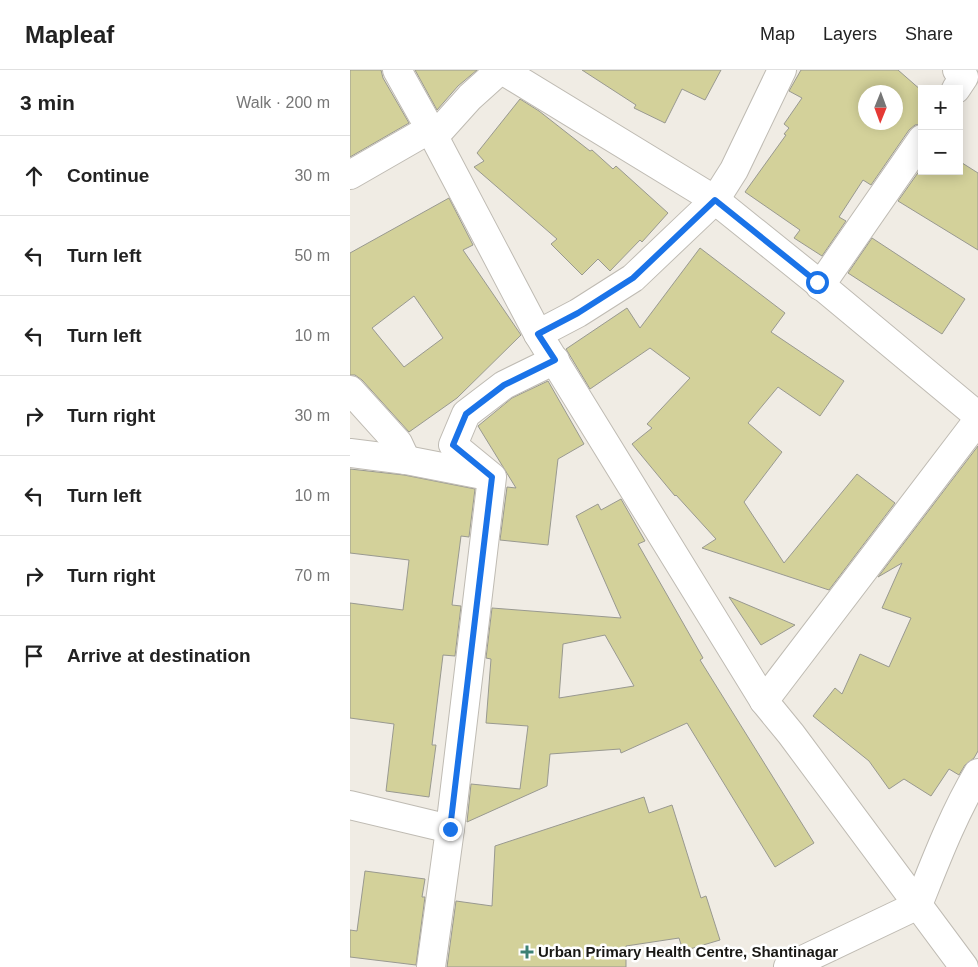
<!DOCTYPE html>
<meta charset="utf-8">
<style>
:root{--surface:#fff;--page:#f2f2f2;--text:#222;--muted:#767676;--line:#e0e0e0}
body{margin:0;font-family:Arial,sans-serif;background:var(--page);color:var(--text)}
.controls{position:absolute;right:15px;top:15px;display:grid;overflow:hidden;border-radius:0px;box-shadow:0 2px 12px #0003}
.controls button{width:45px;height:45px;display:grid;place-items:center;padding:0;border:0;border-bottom:1px solid var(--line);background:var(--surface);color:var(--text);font:25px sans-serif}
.compass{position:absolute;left:508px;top:15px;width:45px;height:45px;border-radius:50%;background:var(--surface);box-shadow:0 2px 12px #0003;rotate:181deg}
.stop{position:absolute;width:15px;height:15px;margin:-11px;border:4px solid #1a73e8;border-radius:50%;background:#fff}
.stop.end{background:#1a73e8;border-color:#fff;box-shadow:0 1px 5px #0008}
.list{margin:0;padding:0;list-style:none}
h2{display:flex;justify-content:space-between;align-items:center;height:65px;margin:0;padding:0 20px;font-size:21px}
h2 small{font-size:16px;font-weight:400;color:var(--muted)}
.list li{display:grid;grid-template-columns:32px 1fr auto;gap:15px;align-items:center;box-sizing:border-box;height:80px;padding:0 20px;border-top:1px solid var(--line)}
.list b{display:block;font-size:19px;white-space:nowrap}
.list em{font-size:16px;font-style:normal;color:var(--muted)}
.icon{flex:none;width:28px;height:28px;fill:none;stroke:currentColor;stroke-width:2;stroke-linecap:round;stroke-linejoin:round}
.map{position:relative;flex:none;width:628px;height:897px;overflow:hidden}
header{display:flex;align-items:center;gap:30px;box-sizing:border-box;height:70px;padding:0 25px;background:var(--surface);border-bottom:1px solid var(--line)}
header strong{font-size:24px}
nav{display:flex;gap:28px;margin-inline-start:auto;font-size:18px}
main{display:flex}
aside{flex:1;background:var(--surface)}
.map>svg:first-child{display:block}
</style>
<header>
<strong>Mapleaf</strong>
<nav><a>Map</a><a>Layers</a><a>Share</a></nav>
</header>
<main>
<aside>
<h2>3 min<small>Walk · 200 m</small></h2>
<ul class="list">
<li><svg class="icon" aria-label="ahead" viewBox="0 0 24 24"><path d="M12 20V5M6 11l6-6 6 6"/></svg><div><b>Continue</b></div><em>30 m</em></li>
<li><svg class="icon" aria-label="left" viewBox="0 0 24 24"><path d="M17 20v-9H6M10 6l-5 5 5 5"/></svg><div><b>Turn left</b></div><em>50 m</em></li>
<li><svg class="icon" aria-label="left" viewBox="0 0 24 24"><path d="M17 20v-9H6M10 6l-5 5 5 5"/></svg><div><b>Turn left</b></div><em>10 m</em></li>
<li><svg class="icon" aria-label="right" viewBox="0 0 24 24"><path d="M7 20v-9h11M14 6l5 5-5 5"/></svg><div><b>Turn right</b></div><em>30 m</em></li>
<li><svg class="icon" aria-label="left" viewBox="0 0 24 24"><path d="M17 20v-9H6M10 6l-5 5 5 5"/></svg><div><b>Turn left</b></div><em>10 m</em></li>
<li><svg class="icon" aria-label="right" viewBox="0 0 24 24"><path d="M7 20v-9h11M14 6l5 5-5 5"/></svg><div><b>Turn right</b></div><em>70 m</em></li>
<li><svg class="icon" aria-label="arrive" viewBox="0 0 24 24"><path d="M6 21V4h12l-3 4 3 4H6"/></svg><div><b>Arrive at destination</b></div></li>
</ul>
</aside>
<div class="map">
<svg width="628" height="897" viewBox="0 0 628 897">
<rect width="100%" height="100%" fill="#f0ece4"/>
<g fill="#d3d19a" stroke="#999990" fill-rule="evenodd">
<path d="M 0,0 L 31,0 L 33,8 L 59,53 L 0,87 Z"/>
<path d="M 65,0 L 127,0 L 108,16 L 87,40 Z"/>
<path d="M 232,0 L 371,0 L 355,30 L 332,19 L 315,53 L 284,38 L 286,35 Z"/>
<path d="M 451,0 L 548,0 L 572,21 L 572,54 L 565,55 L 559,60 L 521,115 L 513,110 L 489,147 L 496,151 L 472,186 L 444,168 L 450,160 L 395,122 L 436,65 L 434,64 L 439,58 L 434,54 L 452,28 L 439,21 ZM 516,22 L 546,22 L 546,52 L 516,52 Z"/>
<path d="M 170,29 L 189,41 L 240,81 L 242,80 L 263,99 L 266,96 L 318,143 L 292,172 L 290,170 L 260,201 L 248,189 L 232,205 L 201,174 L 207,169 L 124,97 L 134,91 L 127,83 Z"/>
<path d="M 609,91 L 628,103 L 628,180 L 548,131 L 572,97 L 572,101 L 609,101 Z"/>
<path d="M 99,128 L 123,175 L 113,180 L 171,265 L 107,328 L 59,362 L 12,310 L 5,305 L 0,305 L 0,183 ZM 64,226 L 93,268 L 54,297 L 22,258 Z"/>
<path d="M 522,168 L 615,229 L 592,264 L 498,203 Z"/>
<path d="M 350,178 L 435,243 L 421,262 L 494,311 L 470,346 L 428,317 L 398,353 L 432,382 L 394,432 L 434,493 L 507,404 L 545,433 L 479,520 L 352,478 L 366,469 L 326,425 L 325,426 L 282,374 L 302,358 L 297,354 L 340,308 L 300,278 L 240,319 L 216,279 L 277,238 L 290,258 Z"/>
<path d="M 198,311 L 234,374 L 208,389 L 198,475 L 150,470 L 157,417 L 166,418 L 128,356 L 162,328 Z"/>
<path d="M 628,376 L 628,681 L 624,688 L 615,695 L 609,705 L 599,699 L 581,726 L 554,709 L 539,719 L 519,691 L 463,646 L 485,618 L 492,624 L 510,584 L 539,597 L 561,548 L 532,538 L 552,493 L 528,507 Z"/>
<path d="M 0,399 L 54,405 L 125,419 L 119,467 L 111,466 L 102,535 L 111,536 L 105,586 L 93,585 L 82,675 L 86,675 L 79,727 L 36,721 L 44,654 L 0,648 L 0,533 L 53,540 L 59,490 L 0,483 Z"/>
<path d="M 271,429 L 295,471 L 288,474 L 353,588 L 350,590 L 464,773 L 425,797 L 337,653 L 271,683 L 270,679 L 200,684 L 197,716 L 117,752 L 121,714 L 170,719 L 178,656 L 136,653 L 141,589 L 136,588 L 142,538 L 271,548 L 226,446 L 248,434 L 251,440 ZM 255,565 L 284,616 L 209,628 L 213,574 Z"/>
<path d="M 379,527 L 445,555 L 411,575 Z"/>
<path d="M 294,727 L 299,743 L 322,735 L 351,828 L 356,826 L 370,870 L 333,881 L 329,868 L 276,876 L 276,897 L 97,897 L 106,831 L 142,836 L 145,776 Z"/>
<path d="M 15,801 L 75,809 L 72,827 L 75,827 L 66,895 L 0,887 L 0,860 L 7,861 Z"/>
</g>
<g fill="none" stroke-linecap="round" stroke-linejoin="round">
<defs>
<g id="street">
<path d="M 47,0 L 80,59 L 188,264 L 414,631 L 441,664 L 614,897"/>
<path d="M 152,0 L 365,130 L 384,100 L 432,0"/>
<path d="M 606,19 L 614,7 L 607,0"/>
<path d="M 84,67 L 120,27 L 150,0"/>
<path d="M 0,105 L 80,59"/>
<path d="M 470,216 L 572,69"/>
<path d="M 188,264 L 228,243 L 283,208 L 365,130 L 467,212 L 628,346"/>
<path d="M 0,320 L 48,373 L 56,390"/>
<path d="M 0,383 L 56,390 L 138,406"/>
<path d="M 414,631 L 628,350"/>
<path d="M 0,735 L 100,759"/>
<path d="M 81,897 L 100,759 L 142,407 L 103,375 L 116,344 L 154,315 L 205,290"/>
<path d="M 438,897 L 568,835 C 586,790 603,745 628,703"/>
</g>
</defs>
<use href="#street" stroke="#bfbbb3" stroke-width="30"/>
<use href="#street" stroke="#fff" stroke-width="28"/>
</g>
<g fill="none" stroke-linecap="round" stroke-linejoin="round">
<path stroke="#1a73e8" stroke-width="6" d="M 100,759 L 142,407 L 103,375 L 116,344 L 154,315 L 205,290 L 188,264 L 228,243 L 283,208 L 365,130 L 467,212"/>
</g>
<path fill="#3c8074" stroke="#fff" stroke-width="2" d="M174.5 874.5h5v5h5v5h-5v5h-5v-5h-5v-5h5z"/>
<g text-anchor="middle" stroke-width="5" stroke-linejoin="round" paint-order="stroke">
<g font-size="15" font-weight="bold" fill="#191815" stroke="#fff" text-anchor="start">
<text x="188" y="887">Urban Primary Health Centre, Shantinagar</text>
</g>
</g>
</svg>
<div class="controls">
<button>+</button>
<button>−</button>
</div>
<svg class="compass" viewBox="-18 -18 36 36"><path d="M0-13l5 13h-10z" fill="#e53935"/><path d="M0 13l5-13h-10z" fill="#767676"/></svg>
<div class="stop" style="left:467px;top:212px"></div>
<div class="stop end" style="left:100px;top:759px"></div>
</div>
</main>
